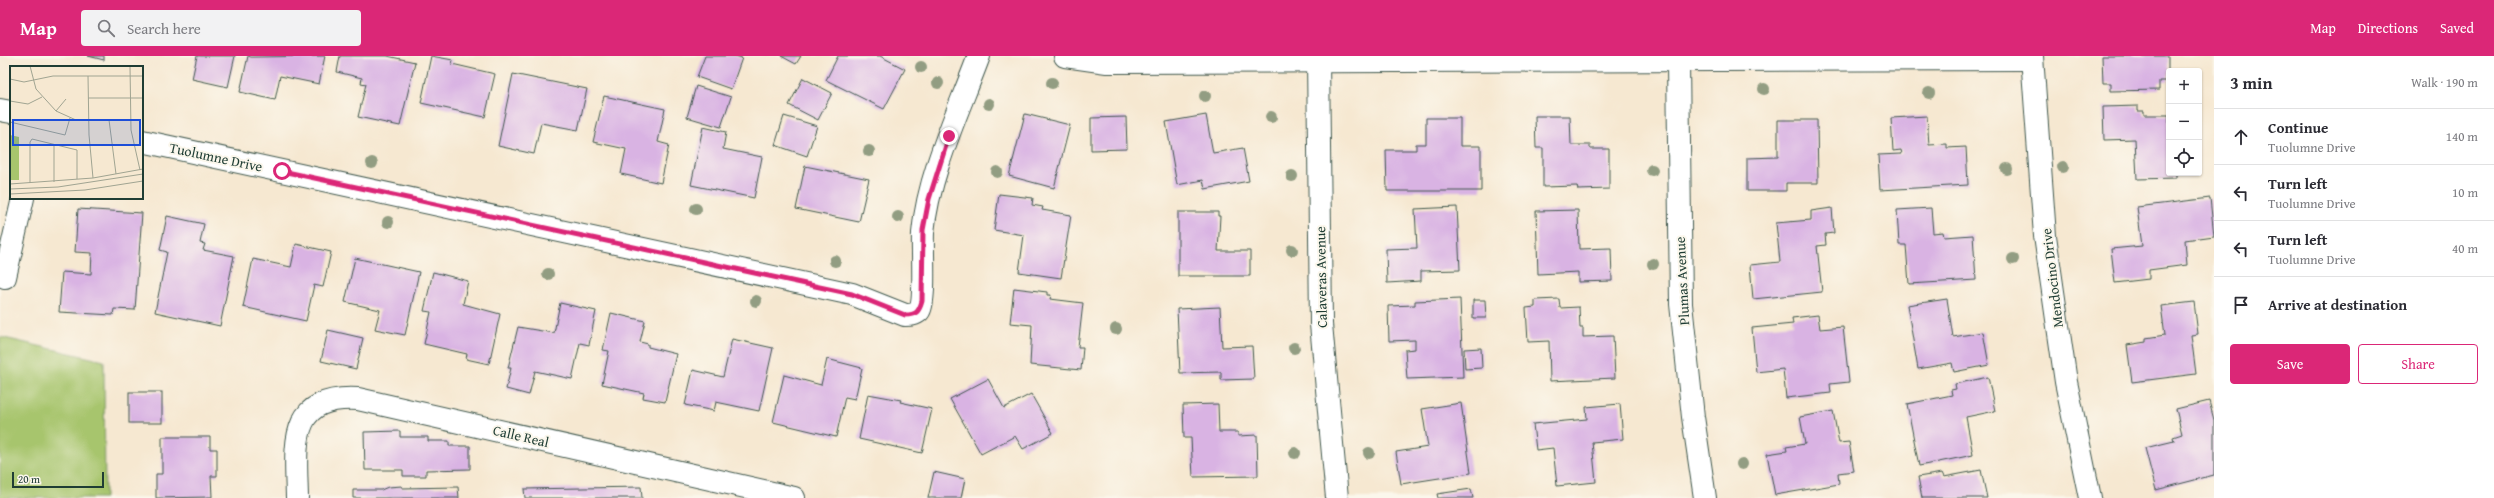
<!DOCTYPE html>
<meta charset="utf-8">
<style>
:root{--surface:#fff;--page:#f2f2f3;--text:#2b2b33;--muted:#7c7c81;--line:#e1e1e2;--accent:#db2777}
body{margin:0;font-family:"Gentium Book Plus",serif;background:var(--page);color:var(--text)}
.controls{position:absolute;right:12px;top:12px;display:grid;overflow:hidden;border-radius:4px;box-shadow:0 1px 3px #0004}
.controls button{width:36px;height:36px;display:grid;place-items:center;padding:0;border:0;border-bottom:1px solid var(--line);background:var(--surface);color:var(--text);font:20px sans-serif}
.scale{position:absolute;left:12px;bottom:10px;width:92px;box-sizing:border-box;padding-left:4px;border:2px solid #1f3d34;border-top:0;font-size:11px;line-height:14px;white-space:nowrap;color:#1f3d34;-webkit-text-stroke:3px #fbf7ec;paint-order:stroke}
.stop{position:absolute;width:12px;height:12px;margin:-9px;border:3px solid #db2777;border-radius:50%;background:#fff}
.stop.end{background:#db2777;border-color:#fff;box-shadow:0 1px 4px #0008}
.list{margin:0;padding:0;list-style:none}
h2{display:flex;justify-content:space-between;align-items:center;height:52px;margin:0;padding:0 16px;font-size:17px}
h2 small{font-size:13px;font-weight:400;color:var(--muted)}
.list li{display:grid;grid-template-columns:26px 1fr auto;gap:12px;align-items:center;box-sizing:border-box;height:56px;padding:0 16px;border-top:1px solid var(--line)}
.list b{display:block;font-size:15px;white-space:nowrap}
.list p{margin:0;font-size:13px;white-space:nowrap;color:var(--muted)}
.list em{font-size:13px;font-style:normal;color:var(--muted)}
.actions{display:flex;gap:8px;padding:12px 16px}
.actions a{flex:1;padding:9px 0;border:1px solid var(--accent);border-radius:4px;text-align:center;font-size:14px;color:var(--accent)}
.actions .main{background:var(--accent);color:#fff}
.icon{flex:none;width:22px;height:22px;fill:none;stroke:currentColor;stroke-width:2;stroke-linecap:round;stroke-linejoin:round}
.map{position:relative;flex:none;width:2214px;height:442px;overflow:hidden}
header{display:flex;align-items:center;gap:24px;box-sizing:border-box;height:56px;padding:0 20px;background:var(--accent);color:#fff}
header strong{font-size:19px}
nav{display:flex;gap:22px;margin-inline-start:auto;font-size:14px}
.search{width:280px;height:36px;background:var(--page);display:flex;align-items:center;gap:10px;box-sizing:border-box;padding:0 14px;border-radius:4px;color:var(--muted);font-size:15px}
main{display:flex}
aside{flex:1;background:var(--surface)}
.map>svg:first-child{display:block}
</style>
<header>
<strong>Map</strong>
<div class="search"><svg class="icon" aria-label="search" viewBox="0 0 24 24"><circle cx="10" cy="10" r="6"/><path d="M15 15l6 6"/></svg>Search here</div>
<nav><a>Map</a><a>Directions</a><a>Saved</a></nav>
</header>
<main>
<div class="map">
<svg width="2214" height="442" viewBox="0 0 2214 442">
<rect width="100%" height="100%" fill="#fbf7ec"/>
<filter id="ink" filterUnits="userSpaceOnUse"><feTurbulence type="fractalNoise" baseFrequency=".025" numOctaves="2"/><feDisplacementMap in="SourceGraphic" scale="8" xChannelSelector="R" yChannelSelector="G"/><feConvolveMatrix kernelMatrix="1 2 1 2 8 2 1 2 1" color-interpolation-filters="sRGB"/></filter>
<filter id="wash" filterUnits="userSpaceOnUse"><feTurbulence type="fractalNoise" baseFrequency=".012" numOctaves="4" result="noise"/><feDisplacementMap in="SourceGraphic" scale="16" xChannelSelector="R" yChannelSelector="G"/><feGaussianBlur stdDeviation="0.9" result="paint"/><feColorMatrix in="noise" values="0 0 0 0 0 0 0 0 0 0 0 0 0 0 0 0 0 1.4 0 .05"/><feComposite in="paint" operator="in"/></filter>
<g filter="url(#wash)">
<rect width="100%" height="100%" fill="#f6e8d1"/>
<path fill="#a7c56d" stroke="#638150" d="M 0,281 L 104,305 L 105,442 L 0,442 Z"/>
<g id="blocks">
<g fill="#d9b3e3">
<path d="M 88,0 L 104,0 L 104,4 Z"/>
<path d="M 197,0 L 235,0 L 228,31 L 192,23 Z"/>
<path d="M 248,0 L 251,1 L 325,0 L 319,28 L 280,20 L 275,44 L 240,36 Z"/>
<path d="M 340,0 L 387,0 L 415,6 L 400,70 L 358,61 L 366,28 L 361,27 L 362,22 L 337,16 Z"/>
<path d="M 431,0 L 453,4 L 452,8 L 495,18 L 485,61 L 421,47 Z"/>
<path d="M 705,0 L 735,0 L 742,2 L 731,33 L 697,21 Z"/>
<path d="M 781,0 L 801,0 L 796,8 Z"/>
<path d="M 838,0 L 880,0 L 905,13 L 884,53 L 826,24 Z"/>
<path d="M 2102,0 L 2168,0 L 2168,25 L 2159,25 L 2159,34 L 2111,35 L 2111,27 L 2103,27 Z"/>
<path d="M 513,18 L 587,33 L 578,74 L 541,67 L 534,98 L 498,90 Z"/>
<path d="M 803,22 L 832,37 L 818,64 L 789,49 Z"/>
<path d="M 696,30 L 731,41 L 721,71 L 687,61 Z"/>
<path d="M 604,40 L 665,53 L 658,86 L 669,89 L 661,127 L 621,118 L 626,93 L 593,86 Z"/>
<path d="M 2138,50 L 2138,55 L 2144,55 L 2144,59 L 2169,59 L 2169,117 L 2176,117 L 2176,122 L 2137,123 L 2135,83 L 2104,84 L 2103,51 Z"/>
<path d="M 1025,58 L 1070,69 L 1054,132 L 1009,120 Z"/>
<path d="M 1206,59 L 1213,97 L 1243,92 L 1249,125 L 1205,133 L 1203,124 L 1177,129 L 1166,66 Z"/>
<path d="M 784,60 L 817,70 L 807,100 L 775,89 Z"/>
<path d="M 1535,60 L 1570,60 L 1571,89 L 1590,89 L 1590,93 L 1609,93 L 1609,133 L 1578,134 L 1577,130 L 1543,131 L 1543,92 L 1536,92 Z"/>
<path d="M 1927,60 L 1929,89 L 1947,88 L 1947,92 L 1966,91 L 1968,129 L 1880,134 L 1878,99 L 1902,98 L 1901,94 L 1893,95 L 1891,62 Z"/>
<path d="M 1126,61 L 1127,93 L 1091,94 L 1091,62 Z"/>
<path d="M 1426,62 L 1460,62 L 1460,90 L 1481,90 L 1481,135 L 1387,135 L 1386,94 L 1416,94 L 1416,88 L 1426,88 Z"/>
<path d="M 1778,64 L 1817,64 L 1818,127 L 1786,127 L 1786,135 L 1747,135 L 1747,102 L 1778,101 Z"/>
<path d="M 703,71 L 726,76 L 723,93 L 762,101 L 754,142 L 691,129 Z"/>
<path d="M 805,110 L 869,123 L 859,166 L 796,153 Z"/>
<path d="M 999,138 L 1033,142 L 1032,149 L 1043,151 L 1042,154 L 1071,159 L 1061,222 L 1019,216 L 1024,179 L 994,174 Z"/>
<path d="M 2210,142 L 2214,180 L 2185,184 L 2187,209 L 2149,214 L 2149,223 L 2115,227 L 2111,193 L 2142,190 L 2137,151 Z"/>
<path d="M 1457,151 L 1460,214 L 1421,215 L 1421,225 L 1387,227 L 1386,193 L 1417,192 L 1415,153 Z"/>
<path d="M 1832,152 L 1834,177 L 1825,178 L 1826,189 L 1817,190 L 1822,236 L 1753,243 L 1750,209 L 1780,206 L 1776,167 L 1811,164 L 1811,155 Z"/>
<path d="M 1931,152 L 1933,177 L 1943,176 L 1944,181 L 1973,179 L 1976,224 L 1909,228 L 1906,189 L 1899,189 L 1897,154 Z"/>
<path d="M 78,153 L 142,157 L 135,254 L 114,253 L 113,259 L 59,256 L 62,216 L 91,218 L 92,197 L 75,196 Z"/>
<path d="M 1578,154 L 1579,193 L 1611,192 L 1612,225 L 1578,226 L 1578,216 L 1538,218 L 1536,155 Z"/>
<path d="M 1178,156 L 1218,156 L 1218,160 L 1220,160 L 1218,195 L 1250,195 L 1250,220 L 1178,220 Z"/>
<path d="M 167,160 L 204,168 L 200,187 L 205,188 L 203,194 L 234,200 L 220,270 L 155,256 L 167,196 L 160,194 Z"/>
<path d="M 296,188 L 331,196 L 323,231 L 314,229 L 306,265 L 243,251 L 253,203 L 291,211 Z"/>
<path d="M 355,202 L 419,216 L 405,279 L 375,273 L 380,254 L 345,246 Z"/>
<path d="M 433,216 L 468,225 L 463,248 L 500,258 L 489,308 L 466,303 L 467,298 L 424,288 L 431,256 L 424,255 Z"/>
<path d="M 1014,232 L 1047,236 L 1047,239 L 1051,239 L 1050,243 L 1083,247 L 1078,291 L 1083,291 L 1081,314 L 1030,309 L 1032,269 L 1010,267 Z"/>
<path d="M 1460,243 L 1463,321 L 1407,323 L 1405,294 L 1415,293 L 1415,284 L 1389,285 L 1388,250 L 1415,249 L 1415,245 Z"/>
<path d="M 1559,243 L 1560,252 L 1579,251 L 1580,272 L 1583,272 L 1583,281 L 1613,280 L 1615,322 L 1550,325 L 1549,285 L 1528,286 L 1526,252 L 1535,251 L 1535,244 Z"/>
<path d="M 1947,243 L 1953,281 L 1983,276 L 1989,309 L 1954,316 L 1952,307 L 1918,313 L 1907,249 Z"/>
<path d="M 1473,244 L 1485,244 L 1486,262 L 1473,262 Z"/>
<path d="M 2194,246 L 2198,278 L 2191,279 L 2196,318 L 2132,326 L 2127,289 L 2146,286 L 2146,282 L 2165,279 L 2161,250 Z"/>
<path d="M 560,247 L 596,255 L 589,289 L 580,287 L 572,323 L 535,315 L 529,339 L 506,333 L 511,312 L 508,312 L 518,271 L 554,277 Z"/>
<path d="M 1220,251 L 1222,291 L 1252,290 L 1254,323 L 1221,324 L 1221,316 L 1180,317 L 1177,253 Z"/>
<path d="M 611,257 L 645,265 L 640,286 L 648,288 L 648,291 L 676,298 L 665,346 L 643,342 L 644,337 L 602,328 L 609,295 L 603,294 Z"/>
<path d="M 1818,259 L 1820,273 L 1843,271 L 1849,326 L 1830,328 L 1831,337 L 1786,342 L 1783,313 L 1756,316 L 1752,272 L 1793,268 L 1792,262 Z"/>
<path d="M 328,274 L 363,282 L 356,313 L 321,305 Z"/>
<path d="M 732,283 L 773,292 L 759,355 L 716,346 L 714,355 L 685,349 L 693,314 L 723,321 Z"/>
<path d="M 1481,292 L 1482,312 L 1465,313 L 1464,293 Z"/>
<path d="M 827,303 L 862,312 L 855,343 L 845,341 L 836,381 L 773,366 L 784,319 L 821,329 Z"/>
<path d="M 1988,321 L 1995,355 L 1966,361 L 1973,399 L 1919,410 L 1907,348 L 1952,339 L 1951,334 L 1956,333 L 1955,328 Z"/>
<path d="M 988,323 L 1004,352 L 1031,338 L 1053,377 L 1023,393 L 1015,380 L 981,398 L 950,343 Z"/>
<rect x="129" y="336" width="33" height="31"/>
<path d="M 868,338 L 901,344 L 900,346 L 932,353 L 922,397 L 859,383 Z"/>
<path d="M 2209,345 L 2214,364 L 2214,419 L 2156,434 L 2145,392 L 2174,385 L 2173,381 L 2182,378 L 2176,353 Z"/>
<path d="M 1461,347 L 1471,417 L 1401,428 L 1396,396 L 1428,391 L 1422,353 Z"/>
<path d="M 1218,348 L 1219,376 L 1238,376 L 1238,380 L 1257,379 L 1258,420 L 1193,421 L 1191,382 L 1184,382 L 1183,349 Z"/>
<path d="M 1620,348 L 1623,383 L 1592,386 L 1596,426 L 1557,430 L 1553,392 L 1536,394 L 1533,368 L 1587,363 L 1586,351 Z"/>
<path d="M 1833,355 L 1839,387 L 1849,386 L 1854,415 L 1838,417 L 1839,428 L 1775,439 L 1767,398 L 1787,395 L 1786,391 L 1805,388 L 1800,361 Z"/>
<path d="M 400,375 L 400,381 L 428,381 L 428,385 L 449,385 L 449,390 L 470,390 L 470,413 L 426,414 L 426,420 L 403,420 L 403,414 L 365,414 L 364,376 Z"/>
<path d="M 162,381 L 210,381 L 210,393 L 217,393 L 217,420 L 211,420 L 212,441 L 156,442 L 156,418 L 162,418 Z"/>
<path d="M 1981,414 L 1987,442 L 1922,442 L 1918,421 L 1942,417 L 1944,421 Z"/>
<path d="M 934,416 L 965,423 L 961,442 L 928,442 Z"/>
<path d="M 402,430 L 402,432 L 458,431 L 459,442 L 353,442 L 353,434 L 381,434 L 388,431 Z"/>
<path d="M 641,431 L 642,442 L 525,442 L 524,433 Z"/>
<path d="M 1471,433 L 1473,442 L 1438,442 L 1437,438 Z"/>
</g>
</g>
</g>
<g filter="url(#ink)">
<use href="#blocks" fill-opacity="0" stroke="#3f574c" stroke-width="1"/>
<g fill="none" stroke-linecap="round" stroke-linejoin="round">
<defs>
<g id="minor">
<path d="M 1065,0 L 1107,6 L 2032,3"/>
<path d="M 1318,0 L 1321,268 L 1337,442"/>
<path d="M 2032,0 L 2045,180 L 2066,326 L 2090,442"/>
<path d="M 1678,6 L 1681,248 L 1693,361 L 1705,442"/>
<path d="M 0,54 L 11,56"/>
<path d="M 142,85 L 852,238 L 905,259 C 910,259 915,259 919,255 C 926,246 922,192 923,177 C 928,119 959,54 979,0"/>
<path d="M 5,221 L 23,142"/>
<path d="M 297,442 C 296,390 287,339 358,343 L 794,442"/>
</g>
</defs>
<use href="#minor" stroke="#3f574c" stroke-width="24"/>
<use href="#minor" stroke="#fff" stroke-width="22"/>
</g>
<g fill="#929d82">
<circle cx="921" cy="11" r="6"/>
<circle cx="938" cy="27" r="6"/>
<circle cx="1052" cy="27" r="6"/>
<circle cx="1764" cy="33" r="6"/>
<circle cx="1929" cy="37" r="6"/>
<circle cx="1205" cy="40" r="6"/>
<circle cx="989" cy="48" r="6"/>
<circle cx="1271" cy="61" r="6"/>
<circle cx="869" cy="95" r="6"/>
<circle cx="372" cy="107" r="6"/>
<circle cx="2063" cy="111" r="6"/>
<circle cx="2007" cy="113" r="6"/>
<circle cx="1652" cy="114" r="6"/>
<circle cx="997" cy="116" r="6"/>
<circle cx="1292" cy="120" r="6"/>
<circle cx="696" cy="153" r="6"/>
<circle cx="898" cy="161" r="6"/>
<circle cx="388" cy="166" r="6"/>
<circle cx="1292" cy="194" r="6"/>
<circle cx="2013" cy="203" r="6"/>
<circle cx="835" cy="205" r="6"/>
<circle cx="1653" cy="208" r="6"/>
<circle cx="548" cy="218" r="6"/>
<circle cx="756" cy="245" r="6"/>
<circle cx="1116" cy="273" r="6"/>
<circle cx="1294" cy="292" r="6"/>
<circle cx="1295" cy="397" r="6"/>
<circle cx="1369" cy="397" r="6"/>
<circle cx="1742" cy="408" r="6"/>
</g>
</g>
<g fill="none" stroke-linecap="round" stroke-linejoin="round" filter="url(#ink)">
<path stroke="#db2777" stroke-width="5" d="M 282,115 L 852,238 L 905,259 C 916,259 919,256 922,245 L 923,174 L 929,143 L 949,80"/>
</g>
<g text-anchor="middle" stroke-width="4" stroke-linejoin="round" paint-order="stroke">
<g font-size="14" fill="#1f3d34" stroke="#fbf7ec">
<text transform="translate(216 101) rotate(12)" y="5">Tuolumne Drive</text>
<text transform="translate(1321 221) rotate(-91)" y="5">Calaveras Avenue</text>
<text transform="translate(2052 222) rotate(-97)" y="5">Mendocino Drive</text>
<text transform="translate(1682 225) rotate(-93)" y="5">Plumas Avenue</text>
<text transform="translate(521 380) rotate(13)" y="5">Calle Real</text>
</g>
</g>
<g transform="translate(10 10)">
<rect width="133" height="133" fill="#f6e8d1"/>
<path d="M 0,69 L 9,71 L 9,114 L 0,114 Z" fill="#a7c56d"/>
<path fill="none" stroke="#a0a492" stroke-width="1" d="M 20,0 L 26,23 L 46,45 L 66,54 L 120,54M 120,1 L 121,64 L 130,104M 78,10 L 79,69 L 83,112M 0,13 L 14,16 L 43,10 L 133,10M 78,32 L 133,32M 0,35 L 18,38 L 32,31M 46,45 L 56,33M 99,54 L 106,108M 0,56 L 55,69 L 60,52M 44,116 L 44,78M 20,117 L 20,76 L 22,73 L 67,84 L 67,113M 0,118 L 83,112 L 133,103M 0,123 L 48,121 L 133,108M 0,128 L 75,124 L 133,115"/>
<path fill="#1d4ed8" fill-opacity="0.15" stroke="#1d4ed8" stroke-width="2" d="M 3,54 L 130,54 L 130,79 L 3,79 Z"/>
<rect width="133" height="133" fill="none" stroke="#1f3d34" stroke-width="2"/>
</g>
</svg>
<div class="controls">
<button>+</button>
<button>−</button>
<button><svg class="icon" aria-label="locate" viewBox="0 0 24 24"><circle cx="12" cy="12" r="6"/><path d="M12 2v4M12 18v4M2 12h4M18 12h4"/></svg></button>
</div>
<div class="scale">20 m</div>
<div class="stop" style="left:282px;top:115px"></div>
<div class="stop end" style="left:949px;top:80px"></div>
</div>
<aside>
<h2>3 min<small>Walk · 190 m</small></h2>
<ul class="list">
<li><svg class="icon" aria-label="ahead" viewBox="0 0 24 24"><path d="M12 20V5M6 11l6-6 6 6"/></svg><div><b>Continue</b><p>Tuolumne Drive</p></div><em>140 m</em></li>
<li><svg class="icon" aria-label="left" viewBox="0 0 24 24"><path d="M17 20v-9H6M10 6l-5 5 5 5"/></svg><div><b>Turn left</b><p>Tuolumne Drive</p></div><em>10 m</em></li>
<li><svg class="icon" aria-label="left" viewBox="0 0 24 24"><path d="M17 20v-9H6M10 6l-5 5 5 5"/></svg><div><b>Turn left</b><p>Tuolumne Drive</p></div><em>40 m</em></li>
<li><svg class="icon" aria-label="arrive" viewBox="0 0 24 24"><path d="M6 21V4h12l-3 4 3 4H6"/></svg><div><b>Arrive at destination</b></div></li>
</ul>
<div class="actions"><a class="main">Save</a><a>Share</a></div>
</aside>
</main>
